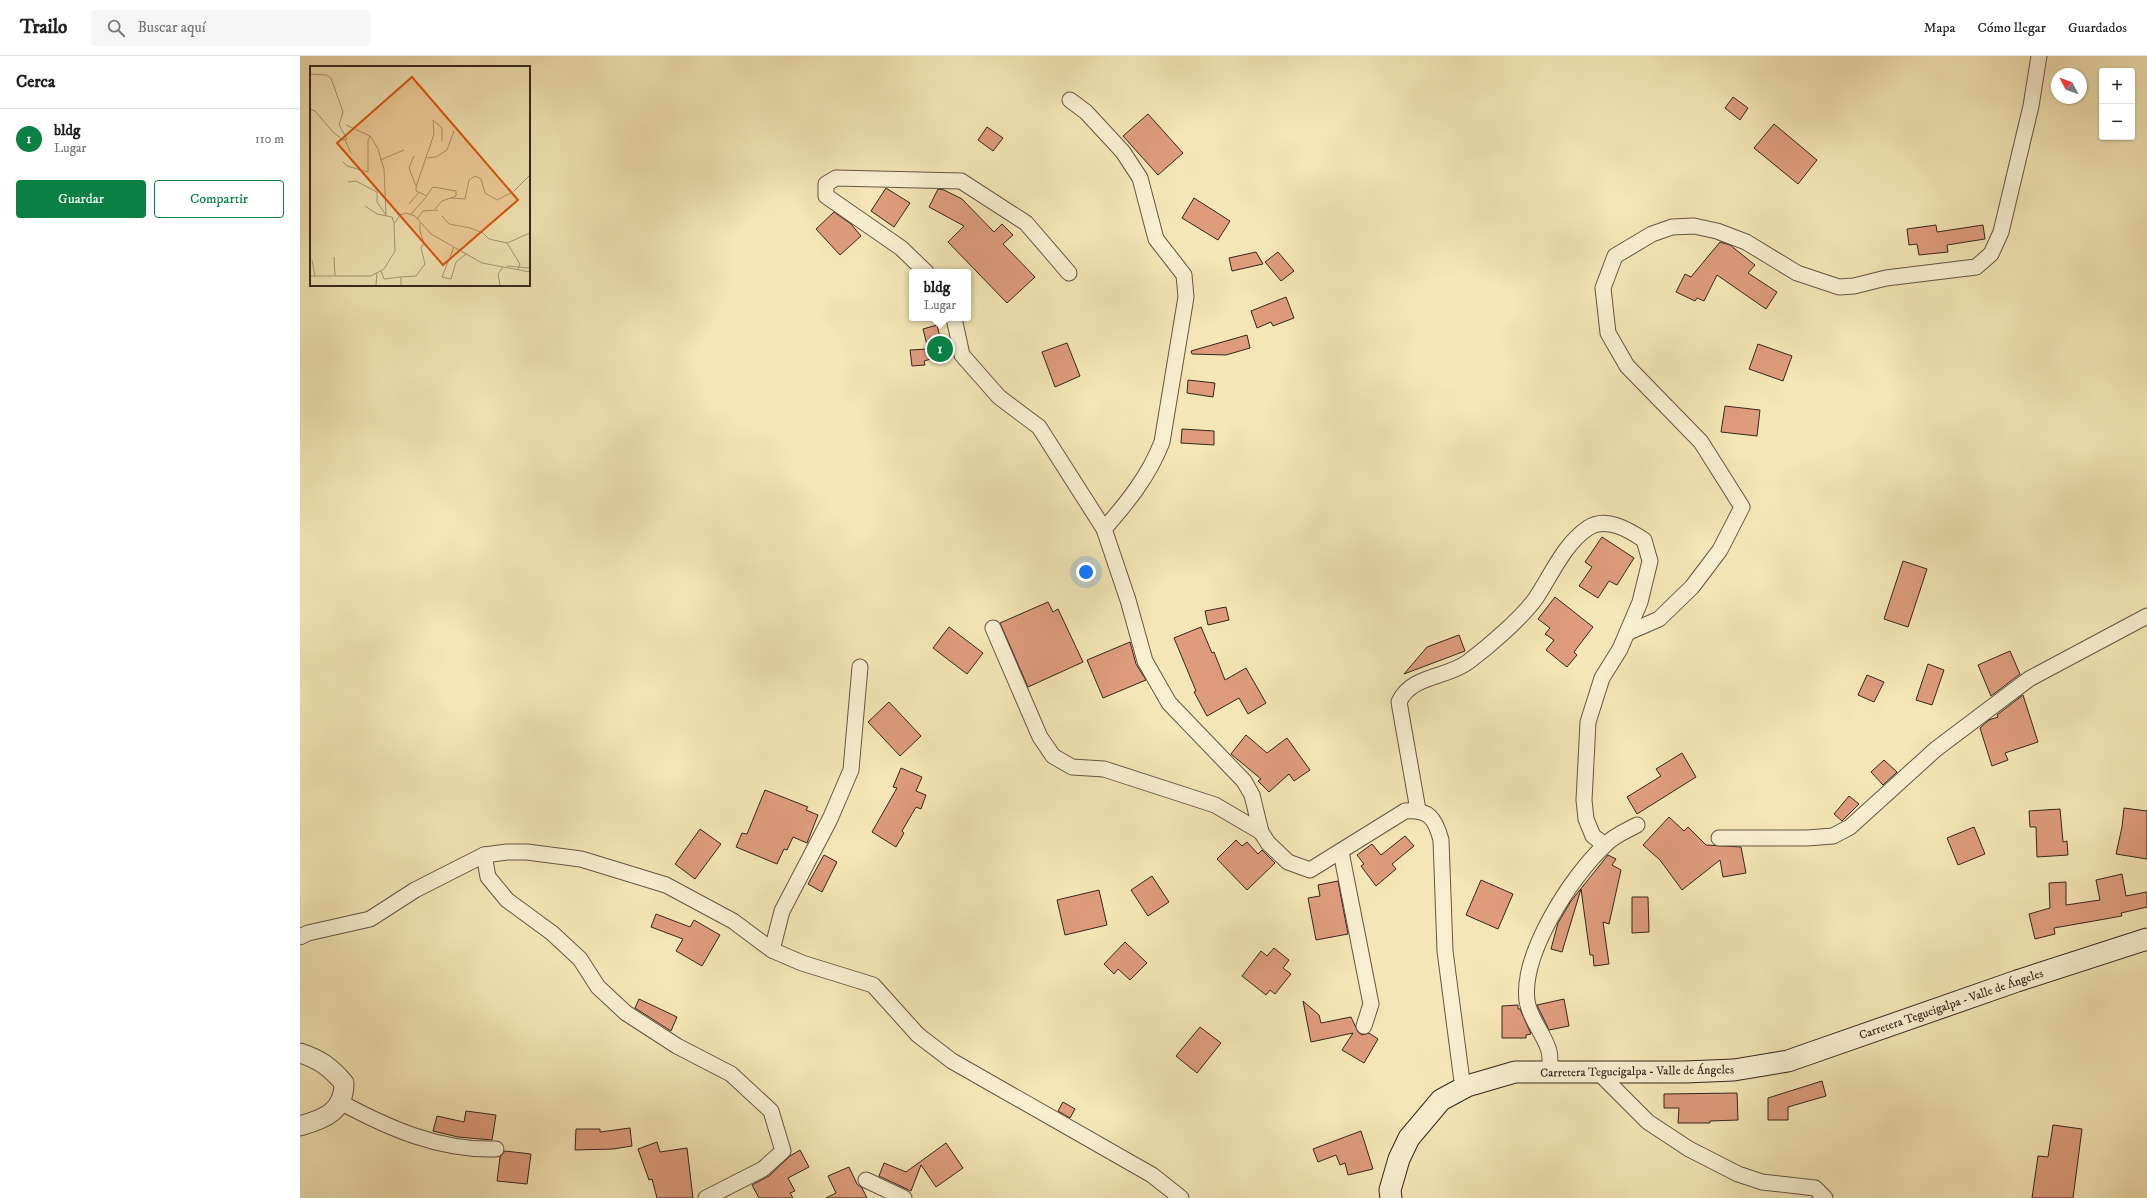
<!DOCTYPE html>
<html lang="es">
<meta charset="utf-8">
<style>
:root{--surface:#fff;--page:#f6f6f6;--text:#222;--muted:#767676;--line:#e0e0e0;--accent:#0b8043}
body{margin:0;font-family:"IM FELL DW Pica",serif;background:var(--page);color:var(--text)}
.controls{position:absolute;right:12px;top:12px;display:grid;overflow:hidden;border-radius:4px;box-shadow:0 1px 3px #0004}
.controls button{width:36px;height:36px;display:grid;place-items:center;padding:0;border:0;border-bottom:1px solid var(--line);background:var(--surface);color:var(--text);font:20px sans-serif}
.compass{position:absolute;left:1751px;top:12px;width:36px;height:36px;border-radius:50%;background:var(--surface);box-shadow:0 1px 3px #0004;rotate:311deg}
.you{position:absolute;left:786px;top:516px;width:14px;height:14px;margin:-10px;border:3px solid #fff;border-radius:50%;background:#1a73e8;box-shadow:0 0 0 6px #1a73e833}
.badge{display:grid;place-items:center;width:26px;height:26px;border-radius:50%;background:var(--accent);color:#fff;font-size:13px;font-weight:700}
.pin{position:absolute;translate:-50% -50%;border:2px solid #fff;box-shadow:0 1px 4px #0006}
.popup{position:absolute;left:609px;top:213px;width:62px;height:52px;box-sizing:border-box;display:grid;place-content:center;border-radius:4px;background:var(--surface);filter:drop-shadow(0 1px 3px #0005);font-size:13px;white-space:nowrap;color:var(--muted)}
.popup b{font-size:15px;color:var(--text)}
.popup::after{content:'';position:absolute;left:50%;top:100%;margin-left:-8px;border:8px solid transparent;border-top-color:var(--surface)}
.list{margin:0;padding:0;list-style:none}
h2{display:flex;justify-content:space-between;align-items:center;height:52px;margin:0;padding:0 16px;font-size:17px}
h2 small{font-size:13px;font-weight:400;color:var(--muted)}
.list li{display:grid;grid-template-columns:26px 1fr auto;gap:12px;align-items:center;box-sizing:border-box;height:60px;padding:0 16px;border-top:1px solid var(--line)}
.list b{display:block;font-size:15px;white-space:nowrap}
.list p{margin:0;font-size:13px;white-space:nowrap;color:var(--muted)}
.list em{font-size:13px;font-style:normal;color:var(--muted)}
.actions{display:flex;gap:8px;padding:12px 16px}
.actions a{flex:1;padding:9px 0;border:1px solid var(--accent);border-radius:4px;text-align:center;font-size:14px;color:var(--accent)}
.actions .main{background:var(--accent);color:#fff}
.icon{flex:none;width:22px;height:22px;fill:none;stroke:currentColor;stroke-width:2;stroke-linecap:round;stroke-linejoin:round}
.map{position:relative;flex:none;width:1847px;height:1142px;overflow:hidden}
header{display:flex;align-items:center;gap:24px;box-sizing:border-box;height:56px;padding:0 20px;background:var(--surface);border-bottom:1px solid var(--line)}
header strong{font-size:19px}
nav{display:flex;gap:22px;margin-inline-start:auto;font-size:14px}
.search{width:280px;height:36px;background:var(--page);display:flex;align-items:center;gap:10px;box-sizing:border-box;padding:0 14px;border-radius:4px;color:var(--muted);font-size:15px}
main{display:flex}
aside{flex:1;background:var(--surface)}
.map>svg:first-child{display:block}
</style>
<header>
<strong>Trailo</strong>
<div class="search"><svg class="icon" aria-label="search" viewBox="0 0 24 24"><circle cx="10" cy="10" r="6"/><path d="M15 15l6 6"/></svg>Buscar aquí</div>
<nav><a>Mapa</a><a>Cómo llegar</a><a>Guardados</a></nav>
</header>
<main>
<aside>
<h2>Cerca<small></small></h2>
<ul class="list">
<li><span class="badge">1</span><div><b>bldg</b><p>Lugar</p></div><em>110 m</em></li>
</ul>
<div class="actions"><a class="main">Guardar</a><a>Compartir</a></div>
</aside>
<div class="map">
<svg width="1847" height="1142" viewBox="0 0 1847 1142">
<rect width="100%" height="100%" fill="#f4e6b6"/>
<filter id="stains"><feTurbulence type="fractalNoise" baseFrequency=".005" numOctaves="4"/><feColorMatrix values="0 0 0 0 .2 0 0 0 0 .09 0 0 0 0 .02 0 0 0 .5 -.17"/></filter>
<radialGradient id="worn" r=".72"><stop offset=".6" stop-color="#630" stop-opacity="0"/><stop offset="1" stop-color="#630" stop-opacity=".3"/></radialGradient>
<g fill="#de9c7d" stroke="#37261e">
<path d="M 1433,41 L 1448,52 L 1440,64 L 1425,52 Z"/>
<path d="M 848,58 L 883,97 L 858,119 L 823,80 Z"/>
<path d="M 1474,68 L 1517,104 L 1498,128 L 1454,92 Z"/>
<path d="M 687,71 L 703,82 L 693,95 L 678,84 Z"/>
<path d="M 586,132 L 610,147 L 594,171 L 571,155 Z"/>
<path d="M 638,133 L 644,134 L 662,143 L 694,176 L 702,168 L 713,179 L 703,188 L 735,221 L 707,247 L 648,186 L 664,170 L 629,151 Z"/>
<path d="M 894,142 L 930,165 L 918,184 L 882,162 Z"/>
<path d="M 534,156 L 551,168 L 561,180 L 540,199 L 516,173 Z"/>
<path d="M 1636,169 L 1637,176 L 1683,169 L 1685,183 L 1647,189 L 1648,196 L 1619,199 L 1617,188 L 1609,189 L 1607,173 Z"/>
<path d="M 1420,186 L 1430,189 L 1455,209 L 1448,217 L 1477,236 L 1466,253 L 1417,219 L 1404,245 L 1397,242 L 1395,245 L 1376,236 L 1385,218 L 1391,221 Z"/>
<path d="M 956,196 L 963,208 L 932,215 L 929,202 Z"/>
<path d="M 978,196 L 994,215 L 981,225 L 965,206 Z"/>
<path d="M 986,241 L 994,262 L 973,270 L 971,266 L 957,272 L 951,255 Z"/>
<path d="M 637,269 L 641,285 L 648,283 L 652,297 L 624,305 L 625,309 L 612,310 L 610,294 L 628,293 L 623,273 Z"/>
<path d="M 947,279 L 950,292 L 926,299 L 892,298 L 891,295 Z"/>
<path d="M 767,287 L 780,320 L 755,331 L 742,296 Z"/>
<path d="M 1458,288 L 1492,300 L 1483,325 L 1449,313 Z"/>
<path d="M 888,324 L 915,327 L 913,341 L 887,337 Z"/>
<path d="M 1425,350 L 1460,354 L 1457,380 L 1421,376 Z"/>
<path d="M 882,373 L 914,375 L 914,389 L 881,387 Z"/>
<path d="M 1302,481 L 1334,502 L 1317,529 L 1309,525 L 1298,542 L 1279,530 L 1292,511 L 1285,506 Z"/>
<path d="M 1603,505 L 1627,513 L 1608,571 L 1584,563 Z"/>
<path d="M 1255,541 L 1293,571 L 1274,596 L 1277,599 L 1267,611 L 1246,594 L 1254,584 L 1245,578 L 1250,572 L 1238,563 Z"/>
<path d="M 748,546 L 753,556 L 758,553 L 783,606 L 728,631 L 700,567 Z"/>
<path d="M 926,551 L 929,564 L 908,569 L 905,555 Z"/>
<path d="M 649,571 L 683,597 L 667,618 L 633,592 Z"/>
<path d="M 901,571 L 912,597 L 914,596 L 925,624 L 946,612 L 966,647 L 948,658 L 939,642 L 907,660 L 894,636 L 896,635 L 874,582 Z"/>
<path d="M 1159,579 L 1165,595 L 1104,618 L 1127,591 Z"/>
<path d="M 830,586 L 836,608 L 846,624 L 803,642 L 787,604 Z"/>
<path d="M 1710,595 L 1720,618 L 1691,640 L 1678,609 Z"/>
<path d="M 1628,608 L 1644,614 L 1632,649 L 1616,644 Z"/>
<path d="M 1567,619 L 1584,626 L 1574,646 L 1558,639 Z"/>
<path d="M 1723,639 L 1738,686 L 1705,697 L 1708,704 L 1692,710 L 1680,672 L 1689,664 L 1698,661 L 1697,659 Z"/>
<path d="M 589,646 L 621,680 L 600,700 L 568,666 Z"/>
<path d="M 946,679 L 967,697 L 987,682 L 1010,714 L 994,725 L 989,718 L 969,736 L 958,725 L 961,723 L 931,698 Z"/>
<path d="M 1382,697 L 1396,721 L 1337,758 L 1327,741 L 1361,720 L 1356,713 Z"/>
<path d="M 1584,704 L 1597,716 L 1583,729 L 1571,716 Z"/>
<path d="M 601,712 L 622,721 L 616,735 L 626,739 L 621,753 L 616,751 L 602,775 L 604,777 L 596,791 L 572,776 L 597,732 L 593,731 Z"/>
<path d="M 465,734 L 508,751 L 506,754 L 518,759 L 507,787 L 493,781 L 487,794 L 484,793 L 477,808 L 436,791 L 442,777 L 447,778 Z"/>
<path d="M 1549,740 L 1559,748 L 1542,765 L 1534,758 Z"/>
<path d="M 1824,752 L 1847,755 L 1847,803 L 1816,798 L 1822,771 Z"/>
<path d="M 1760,753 L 1763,786 L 1767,785 L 1768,799 L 1737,801 L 1736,771 L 1730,771 L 1729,755 Z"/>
<path d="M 1369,761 L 1384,775 L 1388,771 L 1406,789 L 1441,791 L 1446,817 L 1423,821 L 1420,804 L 1382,834 L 1360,804 L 1343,789 Z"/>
<path d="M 1674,771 L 1685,798 L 1658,809 L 1647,782 Z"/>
<path d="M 400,773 L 421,788 L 395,823 L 375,808 Z"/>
<path d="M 1105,780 L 1114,790 L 1092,808 L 1096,813 L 1076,830 L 1061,810 L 1064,808 L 1057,799 L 1072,788 L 1081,799 Z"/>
<path d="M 936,784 L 942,790 L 947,786 L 958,798 L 962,794 L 975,807 L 947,834 L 917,803 Z"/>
<path d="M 524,799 L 537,806 L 522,836 L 508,828 Z"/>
<path d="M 1308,799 L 1316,803 L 1312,809 L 1321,814 L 1309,868 L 1303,866 L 1309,908 L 1294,910 L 1293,899 L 1290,899 L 1281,833 L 1262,896 L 1251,893 L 1258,867 L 1271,845 Z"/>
<path d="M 1822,818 L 1826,840 L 1847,836 L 1847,851 L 1821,857 L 1822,860 L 1754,872 L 1755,878 L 1735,883 L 1729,858 L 1750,852 L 1749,827 L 1766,826 L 1766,849 L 1800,844 L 1796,824 Z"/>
<path d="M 852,820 L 869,846 L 848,860 L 831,834 Z"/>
<path d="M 1181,824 L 1213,838 L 1198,873 L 1166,859 Z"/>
<path d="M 1038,825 L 1048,878 L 1016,884 L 1008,842 L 1020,840 L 1018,829 Z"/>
<path d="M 799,834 L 807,869 L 765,879 L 757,844 Z"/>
<path d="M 1332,841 L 1348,841 L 1349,876 L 1332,877 Z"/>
<path d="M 356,858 L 390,871 L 394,864 L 420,879 L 402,910 L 376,895 L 383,883 L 351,871 Z"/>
<path d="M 825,886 L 847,907 L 830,924 L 818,913 L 814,918 L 804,908 Z"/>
<path d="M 974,892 L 989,904 L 983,912 L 991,918 L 975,938 L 970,934 L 966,939 L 942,920 L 961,895 L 967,900 Z"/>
<path d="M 339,943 L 377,961 L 371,975 L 335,952 Z"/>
<path d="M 1264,943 L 1269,970 L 1249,974 L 1237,949 Z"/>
<path d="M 1003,945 L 1019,959 L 1021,967 L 1051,961 L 1058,976 L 1062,979 L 1069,977 L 1078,983 L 1064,1007 L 1042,994 L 1053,977 L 1011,986 Z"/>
<path d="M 1218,949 L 1218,953 L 1220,953 L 1231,978 L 1226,979 L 1226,982 L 1202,982 L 1202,950 Z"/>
<path d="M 900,971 L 921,987 L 897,1017 L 876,1000 Z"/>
<path d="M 1522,1025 L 1526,1040 L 1488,1051 L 1488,1064 L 1468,1064 L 1468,1042 Z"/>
<path d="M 1437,1037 L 1438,1064 L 1410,1065 L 1410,1067 L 1378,1067 L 1379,1052 L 1364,1052 L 1364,1038 Z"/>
<path d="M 763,1046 L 775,1053 L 770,1062 L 758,1055 Z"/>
<path d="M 166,1055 L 196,1059 L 192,1084 L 158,1081 L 133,1075 L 137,1060 L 164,1066 Z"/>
<path d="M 1753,1069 L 1782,1073 L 1773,1142 L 1732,1142 L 1738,1100 L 1748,1101 Z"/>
<path d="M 330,1072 L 332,1090 L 313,1093 L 275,1094 L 276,1073 L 300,1073 L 300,1076 Z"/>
<path d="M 1061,1075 L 1073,1113 L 1048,1119 L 1045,1107 L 1040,1109 L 1036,1099 L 1018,1106 L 1013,1093 Z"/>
<path d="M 357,1086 L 360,1096 L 387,1092 L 393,1142 L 357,1142 L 352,1123 L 349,1124 L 338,1093 Z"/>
<path d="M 646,1087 L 663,1112 L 636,1131 L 621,1109 L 611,1135 L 579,1120 L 584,1107 L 606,1116 Z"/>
<path d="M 500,1094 L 509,1111 L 488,1122 L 495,1135 L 490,1137 L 493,1142 L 459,1142 L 452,1129 L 469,1120 L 490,1100 Z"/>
<path d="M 205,1095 L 231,1098 L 227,1128 L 197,1125 L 200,1101 Z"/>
<path d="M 549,1111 L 557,1128 L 562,1132 L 567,1142 L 526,1142 L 536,1137 L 528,1120 Z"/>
</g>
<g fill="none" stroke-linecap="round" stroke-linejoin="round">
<defs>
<g id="minor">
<path d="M 770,44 L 786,56 L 823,96 L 840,122 L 856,183 L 884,219 L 886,241 L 862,386 C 849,420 827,447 804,473"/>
<path d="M 626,216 L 601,192 L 526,140 L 526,128 L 536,122 L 661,125 L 726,167 L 769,217"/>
<path d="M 654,262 L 662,299 L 699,341 L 739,371 L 804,473 L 828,544 L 845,605 L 869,647 L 944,725 L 952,739 L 961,776 L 968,787 L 988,806 L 1010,814 L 1105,755 C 1129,753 1135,762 1141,784 L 1145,895 L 1163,1033"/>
<path d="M 693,572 L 740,681 L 753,700 L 772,711 L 804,713 L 915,749 L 961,776"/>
<path d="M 1327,577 L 1359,563 L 1392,531 L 1420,494 L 1442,451 L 1401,386 L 1327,310 L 1308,277 L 1303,232 L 1315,200 L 1352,178 L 1372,171 L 1394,170 L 1417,175 L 1446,186 L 1497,217 L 1539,231 L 1554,230 L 1586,222 L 1676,211 L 1691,198 L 1701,176 L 1731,50 L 1739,0"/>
<path d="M 1118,754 L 1099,646 C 1111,619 1147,622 1168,606 C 1188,591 1222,562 1236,542 C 1252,518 1264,488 1288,472 C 1306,460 1329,474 1344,484 L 1350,505 L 1340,546 L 1320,593 L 1302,622 L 1288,666 L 1284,744 L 1286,763 L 1293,780 L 1305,789"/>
<path d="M 1419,782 L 1507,782 L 1533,780 L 1550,771 L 1636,693 L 1729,623 L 1847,560"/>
<path d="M 1041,796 L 1071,948 L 1064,970"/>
<path d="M 0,881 L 8,877 L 70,863 L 115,834 L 184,799"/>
<path d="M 472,894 L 482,855 L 530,763 L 551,714 L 560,611"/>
<path d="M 1250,1016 C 1250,1009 1251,999 1248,992 C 1242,975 1230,963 1227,945 C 1221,898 1271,821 1304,790 C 1313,780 1326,775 1337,769"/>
<path d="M 1298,1016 L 1348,1066 L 1389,1093 L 1438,1118 L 1462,1126 L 1515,1132 L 1525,1142"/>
<path d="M 40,1046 C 88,1072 140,1095 196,1093"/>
<path d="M 566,1124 L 604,1142"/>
<path d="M 406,1142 L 463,1113 L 483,1095 L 471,1055 L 431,1018 L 377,990 L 326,957 L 298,931 L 280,903 L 252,877 L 207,844 L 188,821 L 184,799 L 207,796 L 227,796 L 281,803 L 366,829 L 433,865 L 472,894 L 502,907 L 573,929 L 618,979 L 652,1005 L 852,1119 L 881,1142"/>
</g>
<path id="tertiary" d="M 0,997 C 21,1004 30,1011 44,1027 C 44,1056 24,1063 0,1070"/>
<path id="secondary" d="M 1091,1142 L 1090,1134 L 1099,1103 L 1109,1082 L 1141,1044 L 1167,1030 L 1215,1016 L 1385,1016 L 1434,1014 L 1488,1005 L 1717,925 L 1847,883"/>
</defs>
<use href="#minor" stroke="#665644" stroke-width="17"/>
<use href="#tertiary" stroke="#665644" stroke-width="21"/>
<use href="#secondary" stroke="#37261e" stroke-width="23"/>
<use href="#minor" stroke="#f8efd0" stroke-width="15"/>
<use href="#tertiary" stroke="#f8efd0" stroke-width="19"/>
<use href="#secondary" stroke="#f8efd0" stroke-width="21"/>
</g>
<g text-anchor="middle" stroke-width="4" stroke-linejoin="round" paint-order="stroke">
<g font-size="12" fill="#37261e" stroke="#f8efd0">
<text transform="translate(1651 948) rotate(-19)" y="4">Carretera Tegucigalpa - Valle de Ángeles</text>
<text transform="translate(1337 1015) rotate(-1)" y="4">Carretera Tegucigalpa - Valle de Ángeles</text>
</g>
</g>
<g transform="translate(10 10)">
<rect width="220" height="220" fill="#f4e6b6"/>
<path fill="none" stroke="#a89979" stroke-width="1" d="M 0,8 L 16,9 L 21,12 L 33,46 L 29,59 L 37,73 L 33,74 L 23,66 L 5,45 L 0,43M 123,54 L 132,62 L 132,75M 36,59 L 60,70M 35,74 L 41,87M 104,90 L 99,102 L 106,120M 117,92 L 126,91 L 137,84 L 144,65M 70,94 L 94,84M 33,96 L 37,100 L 58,106 L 58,74 L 60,70 L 61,71 L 68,83 L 74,103 L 76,149M 38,116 L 46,115 L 67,126 L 67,136 L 76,149M 117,129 L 123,121 L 146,125 L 146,130 L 132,135 L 125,143M 140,132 L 155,133 L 159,114 L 165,110 L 171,113 L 175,127 L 187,134 L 203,126 L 220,109M 99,138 L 109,126M 55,140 L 67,148 L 82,151 L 84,157M 101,148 L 117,130 L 106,125 L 106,121 L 124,68 L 123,54M 132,150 L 139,158 L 160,162 L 173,167 L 179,173 L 197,177M 107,153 L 113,145 L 128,144M 144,181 L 132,211 L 141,213 L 146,196 L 156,188M 24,191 L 25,210M 2,194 L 5,211M 197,200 L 220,202M 208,204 L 210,198 L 197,177 L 220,167M 71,205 L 74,213 L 91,211 L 91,219M 0,210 L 61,210 L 74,203 L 85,185 L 84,158 L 90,149 L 96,147 L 105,150 L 121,168 L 172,197 L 220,206M 91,211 L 106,210 L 115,198 L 111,182 L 114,177 L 110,166 L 110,156M 66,219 L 67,207M 190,219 L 188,208 L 193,201"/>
<path fill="#df560d" fill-opacity="0.15" stroke="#df560d" stroke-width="2" d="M 102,11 L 208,134 L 133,199 L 27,77 Z"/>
<rect width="220" height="220" fill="none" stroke="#37261e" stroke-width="2"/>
</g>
<rect width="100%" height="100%" filter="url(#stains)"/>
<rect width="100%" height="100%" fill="url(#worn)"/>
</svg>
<div class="controls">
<button>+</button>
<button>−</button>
</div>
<svg class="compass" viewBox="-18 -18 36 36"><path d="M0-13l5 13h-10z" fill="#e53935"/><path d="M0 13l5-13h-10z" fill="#767676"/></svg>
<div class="you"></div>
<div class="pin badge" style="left:640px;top:293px">1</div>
<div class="popup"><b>bldg</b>Lugar</div>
</div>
</main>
